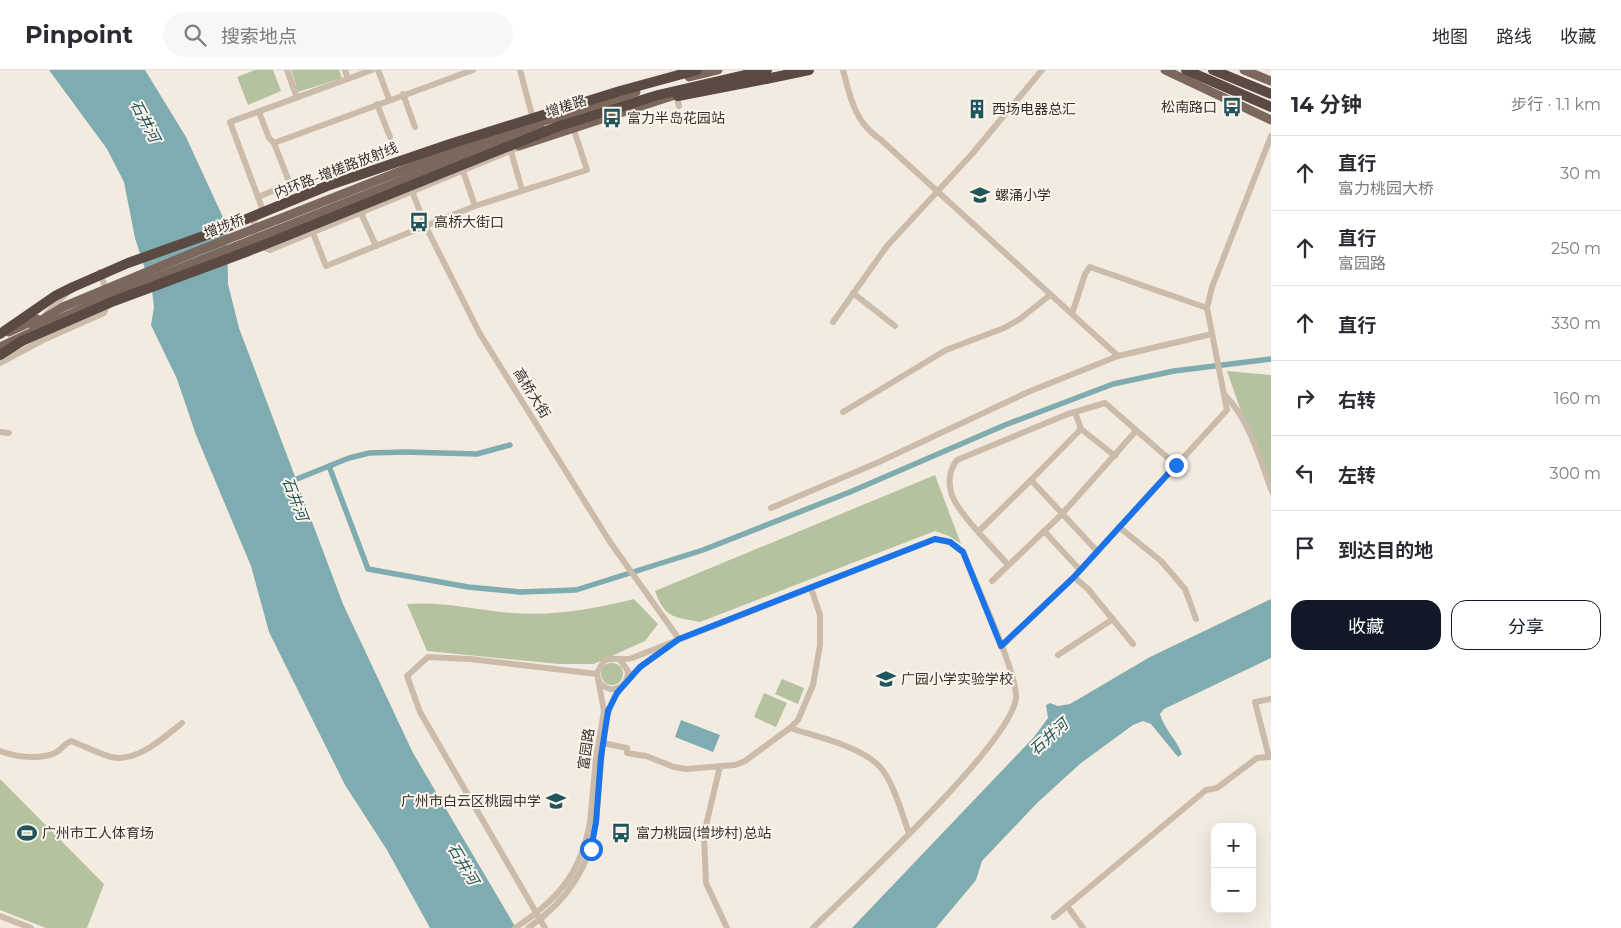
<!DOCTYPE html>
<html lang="zh">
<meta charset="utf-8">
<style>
:root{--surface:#fff;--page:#f7f7f7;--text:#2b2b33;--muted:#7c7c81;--line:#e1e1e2;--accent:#111827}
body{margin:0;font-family:Montserrat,"Noto Sans SC",sans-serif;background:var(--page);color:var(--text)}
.controls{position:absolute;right:15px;bottom:15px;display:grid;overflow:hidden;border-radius:10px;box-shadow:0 5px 20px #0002}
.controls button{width:45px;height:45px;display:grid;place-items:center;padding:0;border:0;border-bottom:1px solid var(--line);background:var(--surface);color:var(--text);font:25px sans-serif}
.stop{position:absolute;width:15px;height:15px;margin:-11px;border:4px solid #1a73e8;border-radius:50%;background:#fff}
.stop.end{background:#1a73e8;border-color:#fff;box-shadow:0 1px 5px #0008}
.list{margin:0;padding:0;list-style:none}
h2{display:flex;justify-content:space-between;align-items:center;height:65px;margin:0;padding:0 20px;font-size:21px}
h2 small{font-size:16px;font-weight:400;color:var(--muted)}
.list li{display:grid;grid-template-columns:32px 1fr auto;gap:15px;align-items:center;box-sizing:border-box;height:75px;padding:0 20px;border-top:1px solid var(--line)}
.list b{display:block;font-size:19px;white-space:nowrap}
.list p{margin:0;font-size:16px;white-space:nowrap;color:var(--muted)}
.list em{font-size:16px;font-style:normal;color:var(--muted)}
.actions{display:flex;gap:10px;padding:15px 20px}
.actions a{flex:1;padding:11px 0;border:1px solid var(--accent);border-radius:15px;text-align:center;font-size:18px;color:var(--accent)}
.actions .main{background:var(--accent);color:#fff}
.icon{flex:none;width:28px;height:28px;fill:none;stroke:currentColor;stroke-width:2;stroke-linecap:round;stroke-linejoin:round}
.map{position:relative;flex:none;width:1271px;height:858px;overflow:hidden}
header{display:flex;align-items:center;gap:30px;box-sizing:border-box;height:70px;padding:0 25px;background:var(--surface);border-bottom:1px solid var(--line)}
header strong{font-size:24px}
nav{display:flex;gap:28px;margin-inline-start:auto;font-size:18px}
.search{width:350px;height:45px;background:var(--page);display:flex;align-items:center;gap:12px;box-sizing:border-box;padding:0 18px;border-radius:28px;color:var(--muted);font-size:19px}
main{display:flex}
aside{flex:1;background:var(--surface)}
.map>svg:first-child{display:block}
</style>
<header>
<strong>Pinpoint</strong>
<div class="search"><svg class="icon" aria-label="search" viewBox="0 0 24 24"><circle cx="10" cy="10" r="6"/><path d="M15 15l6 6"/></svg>搜索地点</div>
<nav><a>地图</a><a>路线</a><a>收藏</a></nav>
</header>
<main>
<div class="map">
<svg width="1271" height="858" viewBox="0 0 1271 858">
<rect width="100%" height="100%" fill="#f3ebe0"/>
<g fill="#b5c29f">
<path d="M 255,0 L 273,0 L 281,21 L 248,35 L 237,7 Z"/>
<path d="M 291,0 L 339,0 L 342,8 L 298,22 Z"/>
<path d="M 1227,301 L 1271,305 L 1271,427 Z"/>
<path d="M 935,405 L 961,474 L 949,466 L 935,461 L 700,552 C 673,547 665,548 655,521 Z"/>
<path d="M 634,529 L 658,554 L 645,571 L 594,594 L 559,594 L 427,581 L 407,534 C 443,531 477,540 513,543 C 555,546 594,539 634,529 Z"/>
<circle cx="612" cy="604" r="11"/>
<path d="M 782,609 L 804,618 L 798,634 L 775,624 Z"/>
<path d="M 764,623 L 787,633 L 776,657 L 754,647 Z"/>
<path d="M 0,709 L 104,814 L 87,858 L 46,858 L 0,840 Z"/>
</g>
<g fill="#7facb0">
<path d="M 49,0 L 145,0 L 186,67 L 227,156 L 228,214 L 239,258 L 343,534 L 413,683 L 516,858 L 430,858 L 387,780 L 345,715 L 269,562 L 251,496 L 196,365 L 177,309 L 151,255 L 154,237 L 152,221 L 135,168 L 124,112 L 107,79 Z"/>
<path d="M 1271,529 L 1271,588 L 1164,639 L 1160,644 C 1164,659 1177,670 1182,684 L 1178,687 L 1151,654 L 1143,651 L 1133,655 L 1081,693 L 1037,733 L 982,791 L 976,810 L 936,858 L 852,858 L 1034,667 L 1048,648 L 1046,635 L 1050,633 L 1058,636 L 1070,634 L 1150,587 Z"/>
<path d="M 681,650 L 720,665 L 713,682 L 675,667 Z"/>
</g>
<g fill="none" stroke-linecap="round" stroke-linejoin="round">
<g stroke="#7facb0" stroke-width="5.5">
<path d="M 329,396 L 368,499 L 468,517 L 520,522 L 576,520 L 703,480 L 850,422 L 1005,355 L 1113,314 L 1174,301 L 1271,289"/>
<path d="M 292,411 L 349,388 L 369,383 L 406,382 L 477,384 L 510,375"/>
</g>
<g stroke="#cbbbab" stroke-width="6">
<path d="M 287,0 L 297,28"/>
<path d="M 345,0 L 348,9"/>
<path d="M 378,0 L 389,29"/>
<path d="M 520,0 L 533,49"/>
<path d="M 843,0 C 850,27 855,53 880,69 L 1118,286"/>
<path d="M 676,23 L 679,36"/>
<path d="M 403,24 L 415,57"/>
<path d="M 377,34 L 390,67"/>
<path d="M 274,73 L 473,0"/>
<path d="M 510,78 L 522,120"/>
<path d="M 463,101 L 475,136"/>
<path d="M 412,121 L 426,157 L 480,264 L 610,472 L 679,569"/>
<path d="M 258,127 L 290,114 L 274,73 L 269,68 L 259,42"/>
<path d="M 262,138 L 230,52 L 372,0"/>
<path d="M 255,143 C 253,157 253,176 270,180 L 522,76"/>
<path d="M 361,143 L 376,176"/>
<path d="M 309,161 L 313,163 L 326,196 L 475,136 L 587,100 L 573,57"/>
<path d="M 100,202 L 107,223"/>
<path d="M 853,223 L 895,256"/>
<path d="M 46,244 L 67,223"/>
<path d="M 1072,244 L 1085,204 L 1090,197 L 1207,238"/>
<path d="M 833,252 L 887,176 L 972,84 L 1042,0"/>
<path d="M 0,293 L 43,270 L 104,243 L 108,233"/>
<path d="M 1225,325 C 1249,350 1259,386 1271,419"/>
<path d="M 843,342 L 946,280 L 1004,258 L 1020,249 L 1050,225"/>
<path d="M 1075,342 L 1081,359"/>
<path d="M 0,362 L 9,363"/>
<path d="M 1031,410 L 1081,359 L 1115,386"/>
<path d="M 771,438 L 879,392 L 1028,322 L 1118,286 L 1212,264"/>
<path d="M 1119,457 L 1161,491 L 1185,519 L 1196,549"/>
<path d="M 979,461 L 1031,410 L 1097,481"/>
<path d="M 1044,461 L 1080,500"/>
<path d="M 1008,495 C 995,479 955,441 951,422 C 948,410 950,399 957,390 L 1068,344 L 1105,333 L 1176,395"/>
<path d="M 1074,507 L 1088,519 L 1133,574"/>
<path d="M 992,511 L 1062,444 L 1135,362"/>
<path d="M 1001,577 L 1074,507 L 1227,340 L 1207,238 L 1212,217 L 1271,66"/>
<path d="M 1058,585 L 1113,549"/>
<path d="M 600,613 C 612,625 628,618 628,601 L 620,590"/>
<path d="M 607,647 C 614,615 642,594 668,577"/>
<path d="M 790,658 C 817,667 860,676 879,696 C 893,710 902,744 909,763"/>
<path d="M 603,673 L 627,678 L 627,683 L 646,686 L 674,697 L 686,699 L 735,695 L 745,691 L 790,658 L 798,650 L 813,615 L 820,575 L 820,545 L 811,518"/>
<path d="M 0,681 C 16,687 39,690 55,683 C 62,680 63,674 71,671 C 84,676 97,683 111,687 C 137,693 163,668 182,653"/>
<path d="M 720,696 L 704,764 L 706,813 L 727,858"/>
<path d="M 590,752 L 596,689 L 604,641 L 597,603 L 604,591 C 613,586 622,591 632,588 L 935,469 L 950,472 L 963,482 C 974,510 1018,604 1016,628 C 1011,674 852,819 813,858"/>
<path d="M 596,752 L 602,681"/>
<path d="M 1067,836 L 1083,858"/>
<path d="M 0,846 L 31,858"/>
<path d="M 1054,847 L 1206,720 L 1217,718 L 1257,688 L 1269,687 L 1255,632 L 1271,629"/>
<path d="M 545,858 L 420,642 L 407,606 L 428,587 L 470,589 L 597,604"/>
</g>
<g stroke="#7b675c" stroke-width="9">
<path d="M 1165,0 L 1271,50"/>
<path d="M 1244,0 L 1271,11"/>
<path d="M 689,7 L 718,0"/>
<path d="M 519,76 L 675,25"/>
<path d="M 396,103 L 475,73 L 636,22"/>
<path d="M 398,112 L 468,83 L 541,59"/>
<path d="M 33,255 L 63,237"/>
<path d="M 9,262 L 37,249"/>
<path d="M 0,277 L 66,246"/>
</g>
<g stroke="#5a4a42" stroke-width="10">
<path d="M 1186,0 L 1271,37"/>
<path d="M 1213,0 L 1271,24"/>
<path d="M 766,9 L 809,0"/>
<path d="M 0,285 L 22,271"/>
</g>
<g stroke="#cbbbab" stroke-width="6">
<path d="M 515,858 C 558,830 581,803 590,752"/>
<path d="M 528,858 C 566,832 590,798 596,752"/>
</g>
<g stroke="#7b675c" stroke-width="9">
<path d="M 63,237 L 190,184 L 396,103"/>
<path d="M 66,246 L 103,229 L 398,112"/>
</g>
<g stroke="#5a4a42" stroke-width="10">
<path d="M 678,26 L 766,9"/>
<path d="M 0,264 L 55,226 L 73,217 L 128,193 L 215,162 L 327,116 L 450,74 L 620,21 L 697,0"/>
<path d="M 22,271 L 114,231 L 246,182 L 559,56 L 658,25 L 767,0"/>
</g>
</g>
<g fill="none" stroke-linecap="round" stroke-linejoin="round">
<path stroke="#1a73e8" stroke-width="6" d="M 591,779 L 596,752 L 601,687 L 608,641 L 617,623 L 640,597 L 679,569 L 935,469 L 950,472 L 963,482 L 1001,576 L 1074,507 L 1176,395"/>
</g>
<defs>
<symbol id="bus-bare" viewBox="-9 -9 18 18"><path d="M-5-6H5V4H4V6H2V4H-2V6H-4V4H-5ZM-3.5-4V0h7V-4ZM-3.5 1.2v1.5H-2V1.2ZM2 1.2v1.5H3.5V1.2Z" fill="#20555b" stroke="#faf4ec" stroke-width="2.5" paint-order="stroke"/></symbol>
<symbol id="building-bare" viewBox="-9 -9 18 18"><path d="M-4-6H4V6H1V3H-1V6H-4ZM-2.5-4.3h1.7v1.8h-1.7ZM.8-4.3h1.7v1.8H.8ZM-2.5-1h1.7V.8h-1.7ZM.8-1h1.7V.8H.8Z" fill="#20555b" stroke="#faf4ec" stroke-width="2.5" paint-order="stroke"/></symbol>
<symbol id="school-bare" viewBox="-9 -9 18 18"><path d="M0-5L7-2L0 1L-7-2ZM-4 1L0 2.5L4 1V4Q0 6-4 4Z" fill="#20555b" stroke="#faf4ec" stroke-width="2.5" paint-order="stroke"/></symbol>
<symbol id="stadium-bare" viewBox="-9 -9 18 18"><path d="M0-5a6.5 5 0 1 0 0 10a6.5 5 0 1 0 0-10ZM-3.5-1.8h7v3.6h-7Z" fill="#20555b" stroke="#faf4ec" stroke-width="2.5" paint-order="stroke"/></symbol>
</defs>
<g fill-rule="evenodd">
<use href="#bus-bare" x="1218" y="23" width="28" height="28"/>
<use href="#building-bare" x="963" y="25" width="28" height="28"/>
<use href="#bus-bare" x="598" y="34" width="28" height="28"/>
<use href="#school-bare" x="966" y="111" width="28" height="28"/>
<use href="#bus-bare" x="405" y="138" width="28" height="28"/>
<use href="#school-bare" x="872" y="595" width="28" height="28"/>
<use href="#school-bare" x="542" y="717" width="28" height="28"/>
<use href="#stadium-bare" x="13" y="749" width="28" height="28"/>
<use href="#bus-bare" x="607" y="749" width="28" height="28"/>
</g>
<g text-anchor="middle" stroke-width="4" stroke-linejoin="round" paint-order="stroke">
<g font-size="14" fill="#39302a" stroke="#faf4ec">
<text transform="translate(566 36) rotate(-18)" y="5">增槎路</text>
<text transform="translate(336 100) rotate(-21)" y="5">内环路-增槎路放射线</text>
<text transform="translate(224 156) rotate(-21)" y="5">增埗桥</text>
<text transform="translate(532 323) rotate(58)" y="5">高桥大街</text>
<text transform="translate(586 679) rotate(-82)" y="5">富园路</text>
</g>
<g font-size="14" fill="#39302a" stroke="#faf4ec" text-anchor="start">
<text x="1217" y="42" text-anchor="end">松南路口</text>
<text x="992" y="44">西场电器总汇</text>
<text x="627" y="53">富力半岛花园站</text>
<text x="995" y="130">螺涌小学</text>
<text x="434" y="157">高桥大街口</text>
<text x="901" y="614">广园小学实验学校</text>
<text x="541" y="736" text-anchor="end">广州市白云区桃园中学</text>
<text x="42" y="768">广州市工人体育场</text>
<text x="636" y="768">富力桃园(增埗村)总站</text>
</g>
<g font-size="15" font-style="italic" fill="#20555b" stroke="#faf4ec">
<text transform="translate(145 51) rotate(62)" y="5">石井河</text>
<text transform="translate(295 429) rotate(69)" y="5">石井河</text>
<text transform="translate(1049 667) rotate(-42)" y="5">石井河</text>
<text transform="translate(463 794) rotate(59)" y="5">石井河</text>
</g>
</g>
</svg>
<div class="controls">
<button>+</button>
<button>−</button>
</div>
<div class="stop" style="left:591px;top:779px"></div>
<div class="stop end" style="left:1176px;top:395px"></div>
</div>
<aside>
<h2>14 分钟<small>步行 · 1.1 km</small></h2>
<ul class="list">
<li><svg class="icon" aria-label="ahead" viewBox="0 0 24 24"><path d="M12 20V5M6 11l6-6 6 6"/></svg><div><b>直行</b><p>富力桃园大桥</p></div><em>30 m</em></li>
<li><svg class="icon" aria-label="ahead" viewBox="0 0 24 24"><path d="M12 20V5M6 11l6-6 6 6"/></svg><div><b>直行</b><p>富园路</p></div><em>250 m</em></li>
<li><svg class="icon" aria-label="ahead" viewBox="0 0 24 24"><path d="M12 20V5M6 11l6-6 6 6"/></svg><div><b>直行</b></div><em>330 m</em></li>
<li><svg class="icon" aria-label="right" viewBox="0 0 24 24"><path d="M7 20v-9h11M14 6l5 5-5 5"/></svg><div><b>右转</b></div><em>160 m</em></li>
<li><svg class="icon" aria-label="left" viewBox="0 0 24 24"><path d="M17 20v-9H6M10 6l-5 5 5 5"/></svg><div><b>左转</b></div><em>300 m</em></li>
<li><svg class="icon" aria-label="arrive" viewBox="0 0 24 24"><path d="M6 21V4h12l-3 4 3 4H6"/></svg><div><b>到达目的地</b></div></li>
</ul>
<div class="actions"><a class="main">收藏</a><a>分享</a></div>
</aside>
</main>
